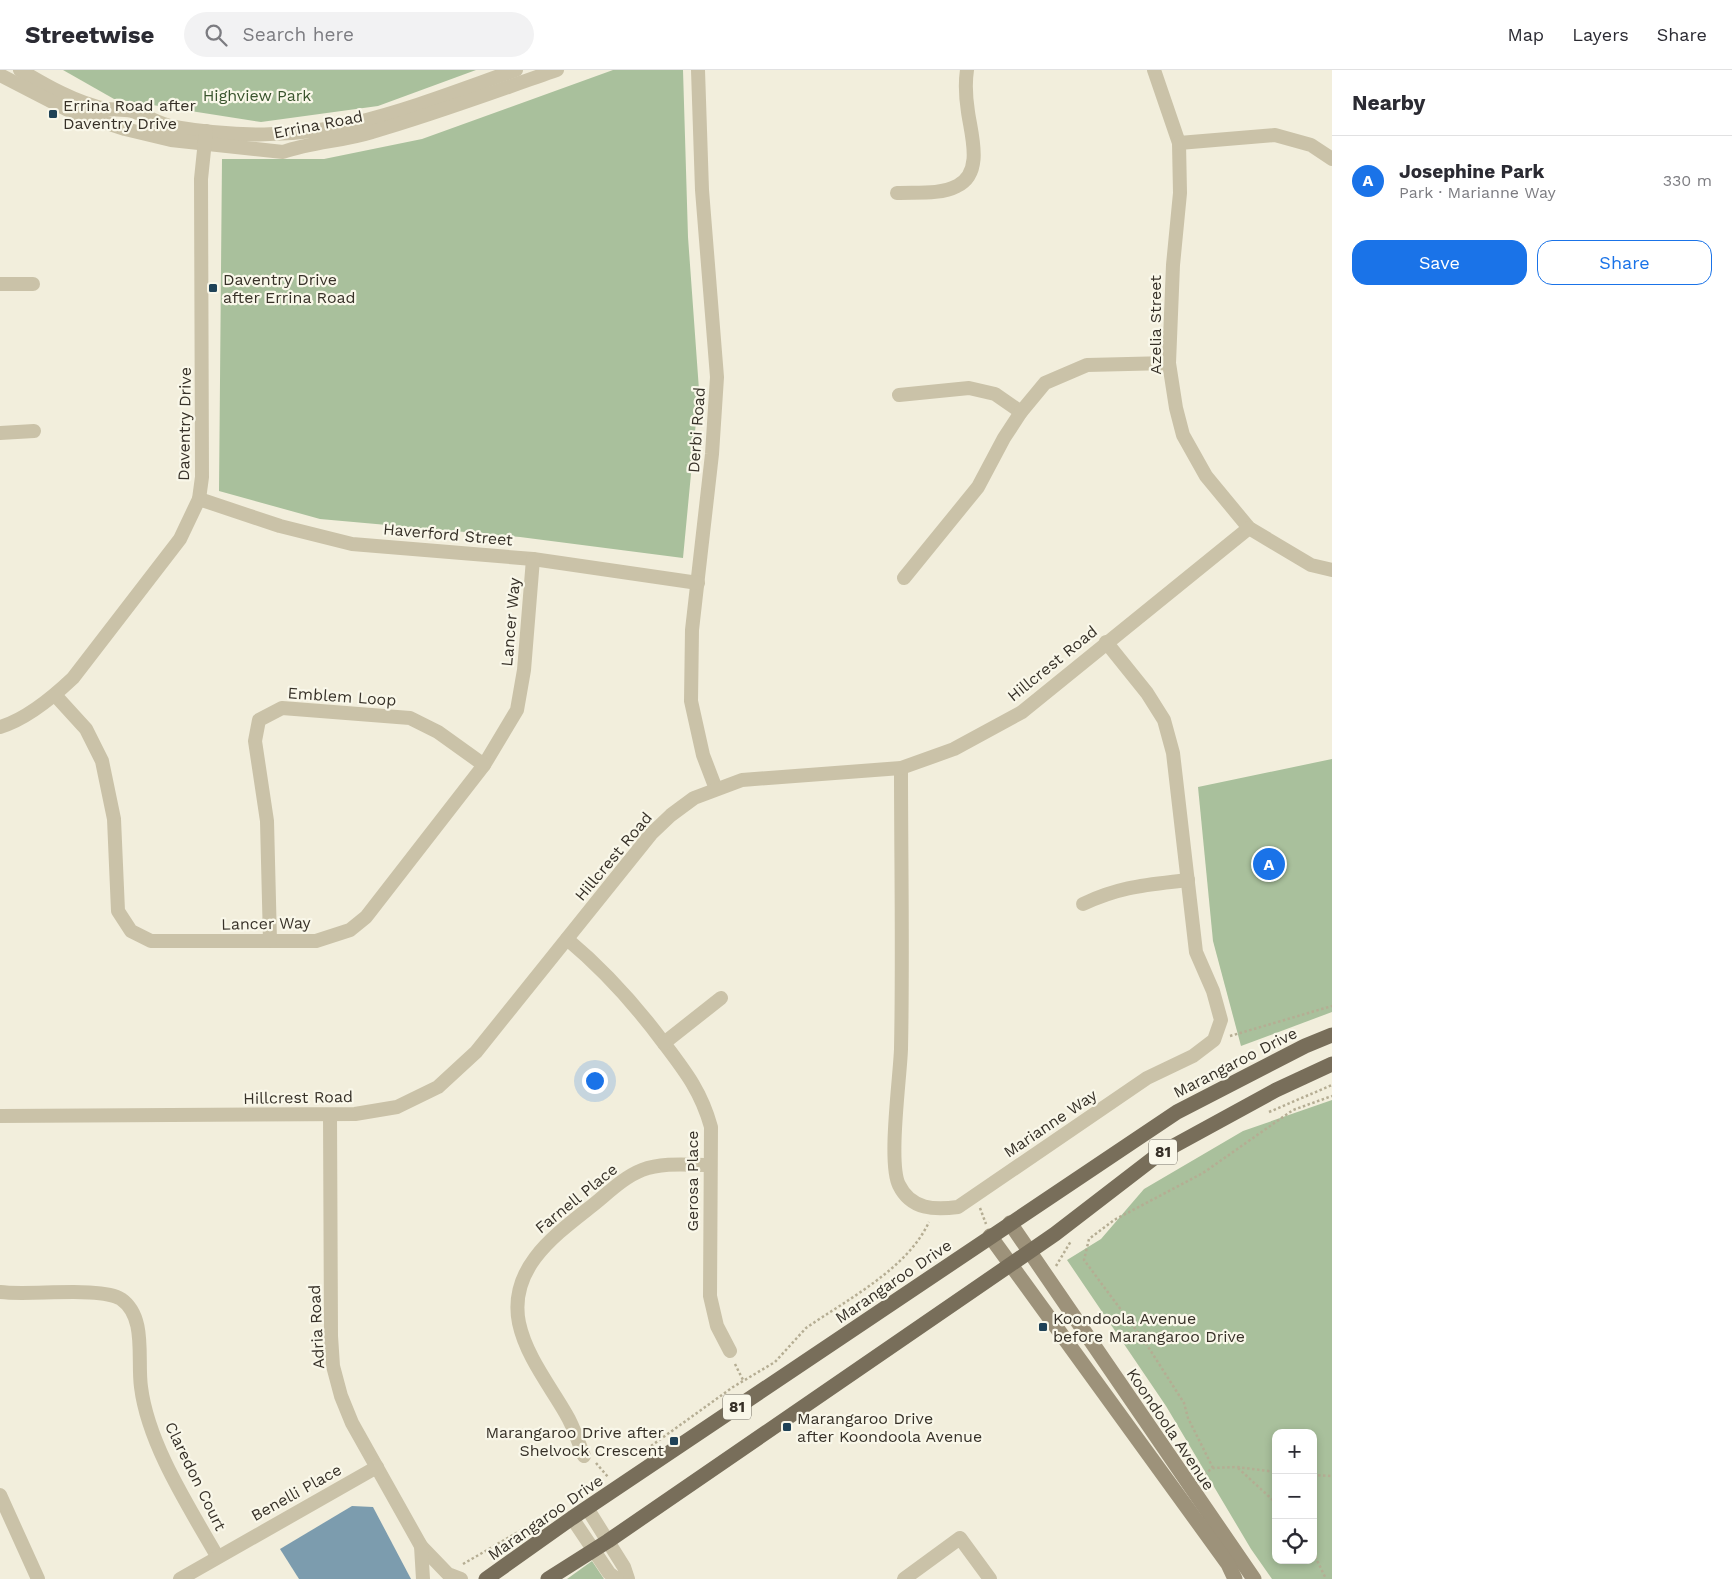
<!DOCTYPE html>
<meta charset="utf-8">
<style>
:root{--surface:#fff;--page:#f2f2f3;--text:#2b2b33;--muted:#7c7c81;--line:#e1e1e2;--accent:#1a73e8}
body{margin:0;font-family:"Work Sans",sans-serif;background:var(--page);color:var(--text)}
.controls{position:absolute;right:15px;bottom:15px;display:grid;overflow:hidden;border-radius:10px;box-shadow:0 2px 8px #0003}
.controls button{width:45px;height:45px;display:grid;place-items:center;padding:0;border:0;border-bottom:1px solid var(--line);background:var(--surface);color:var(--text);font:25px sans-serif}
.you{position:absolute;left:594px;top:1010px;width:18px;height:18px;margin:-12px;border:4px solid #fff;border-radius:50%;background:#1a73e8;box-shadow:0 0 0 8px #1a73e833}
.badge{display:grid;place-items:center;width:32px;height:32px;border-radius:50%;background:var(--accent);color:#fff;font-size:16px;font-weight:700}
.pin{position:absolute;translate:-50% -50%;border:2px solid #fff;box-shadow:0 1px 5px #0006}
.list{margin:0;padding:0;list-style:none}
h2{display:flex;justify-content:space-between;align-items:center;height:65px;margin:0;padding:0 20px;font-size:21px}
h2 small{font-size:16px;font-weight:400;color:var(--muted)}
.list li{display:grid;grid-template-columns:32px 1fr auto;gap:15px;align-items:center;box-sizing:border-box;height:90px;padding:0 20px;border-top:1px solid var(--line)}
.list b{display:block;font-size:19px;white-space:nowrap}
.list p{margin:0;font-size:16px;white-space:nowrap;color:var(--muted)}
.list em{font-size:16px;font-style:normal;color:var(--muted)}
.actions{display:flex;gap:10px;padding:15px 20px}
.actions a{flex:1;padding:11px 0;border:1px solid var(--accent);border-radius:15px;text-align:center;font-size:18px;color:var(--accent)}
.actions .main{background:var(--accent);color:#fff}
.icon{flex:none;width:28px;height:28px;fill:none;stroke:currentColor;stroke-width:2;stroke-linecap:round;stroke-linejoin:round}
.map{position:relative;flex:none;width:1332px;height:1509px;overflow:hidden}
header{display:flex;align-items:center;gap:30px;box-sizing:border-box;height:70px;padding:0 25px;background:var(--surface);border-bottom:1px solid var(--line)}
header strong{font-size:24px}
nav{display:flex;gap:28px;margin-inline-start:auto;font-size:18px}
.search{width:350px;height:45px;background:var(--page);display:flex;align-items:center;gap:12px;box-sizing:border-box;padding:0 18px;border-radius:28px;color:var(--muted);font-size:19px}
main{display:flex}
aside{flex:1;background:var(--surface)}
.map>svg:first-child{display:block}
</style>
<header>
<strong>Streetwise</strong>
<div class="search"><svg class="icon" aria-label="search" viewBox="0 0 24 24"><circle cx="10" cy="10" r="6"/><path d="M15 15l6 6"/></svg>Search here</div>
<nav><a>Map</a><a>Layers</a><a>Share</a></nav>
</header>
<main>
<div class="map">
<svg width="1332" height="1509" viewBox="0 0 1332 1509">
<rect width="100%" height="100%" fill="#f2eedc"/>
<g fill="#a9c09c" fill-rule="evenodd">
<path d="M 63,0 L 476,0 L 378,36 L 261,52 L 114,29 Z"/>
<path d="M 613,0 L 683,0 L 688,167 L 699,320 L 683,488 L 520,467 L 320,449 L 219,421 L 222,89 L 324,89 L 422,69 Z"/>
<path d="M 1332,689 L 1332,942 L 1241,976 L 1213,871 L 1198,717 Z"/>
<path d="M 1332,1030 L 1332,1509 L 1272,1509 L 1251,1479 L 1166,1336 L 1067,1190 L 1101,1169 L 1144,1119 L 1243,1061 ZM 1276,1363 L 1313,1363 L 1313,1490 L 1276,1490 Z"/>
<path d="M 592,1491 L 604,1509 L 567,1509 Z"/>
</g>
<path fill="#7c9cae" d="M 352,1436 L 373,1437 L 411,1509 L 299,1509 L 280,1479 Z"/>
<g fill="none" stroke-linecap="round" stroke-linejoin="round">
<g stroke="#b5ad93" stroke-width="2.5" stroke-dasharray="2.5 2.5" stroke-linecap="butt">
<path d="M 1230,966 L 1332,936"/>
<path d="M 1269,1042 L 1332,1015"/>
<path d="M 980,1138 L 986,1154"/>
<path d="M 1056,1196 L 1071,1171"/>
<path d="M 735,1294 L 743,1310"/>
<path d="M 651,1376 L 733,1317 L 775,1292 L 806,1258 C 848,1229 907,1199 929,1152"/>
<path d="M 596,1393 L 608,1407"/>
<path d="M 1213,1398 L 1188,1348 L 1184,1333 L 1145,1272 L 1084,1190 L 1089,1169 L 1114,1150 L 1203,1103 L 1293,1040 L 1332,1026"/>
<path d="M 1238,1398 L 1276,1433"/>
<path d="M 1313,1405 L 1332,1406"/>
<path d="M 1200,1407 L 1213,1398 L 1237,1397 L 1276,1402"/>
<path d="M 1313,1482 L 1326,1509"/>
<path d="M 463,1494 L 551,1443"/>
</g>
<g stroke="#cac2a8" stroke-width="14">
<path d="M 20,0 C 45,15 76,33 106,39 C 114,40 123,39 132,41 C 146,45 158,54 174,57 C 232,67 297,68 354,53 C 409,40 462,19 516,0"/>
<path d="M 698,0 L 702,120 L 717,307 L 712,384 L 692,560 L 691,631 L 703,685 L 716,719"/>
<path d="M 1154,0 L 1179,73 L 1180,123 L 1173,195 L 1169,293 L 1176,338 L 1183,365 L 1206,406 L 1249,458 L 1311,495 L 1332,500"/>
<path d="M 0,5 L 70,41 L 125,59 L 171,70 L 283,82 C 312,72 343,71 372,62 C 435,44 496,21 557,0"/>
<path d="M 1179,73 L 1275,65 L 1311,75 L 1332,89"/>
<path d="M 897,123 C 916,122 940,125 957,116 C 984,103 971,64 968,42 C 966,29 965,13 967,0"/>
<path d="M 0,214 L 33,214"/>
<path d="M 899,325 L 969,318 L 995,324 L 1021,342"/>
<path d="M 0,363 L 34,361"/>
<path d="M 199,429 L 280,456 L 352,474 L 533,489 L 698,513"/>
<path d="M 904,508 L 978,417 L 1004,368 L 1021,342 L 1045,313 L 1087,295 L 1169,293"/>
<path d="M 55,625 L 86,659 L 102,691 L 114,749 L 118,841 L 131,861 L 151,871 L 316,871 L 350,860 L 366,847 L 484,695 L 517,640 L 524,600 L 533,489"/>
<path d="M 0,657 C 27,649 53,627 73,608 L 180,469 L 199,429 L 202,407 L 201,109 L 206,61"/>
<path d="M 901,698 C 901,792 903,886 901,979 C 900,1008 888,1093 899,1115 C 911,1140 935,1140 958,1137 L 1147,1008 L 1193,986 L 1214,970 L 1221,950 L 1213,921 L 1196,882 L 1173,683 L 1164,650 L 1147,623 L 1106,572"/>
<path d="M 1083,834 C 1121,816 1147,815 1188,810"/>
<path d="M 567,869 C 604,900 634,933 663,972 C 685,1001 701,1021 711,1057 L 710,1226 L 717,1256 L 730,1281"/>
<path d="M 270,871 L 267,751 L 255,671 L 259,650 L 282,638 L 410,648 L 438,662 L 484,695"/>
<path d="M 664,973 L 721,928"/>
<path d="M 330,1045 L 331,1266 L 333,1296 L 341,1326 L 352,1353 L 421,1476 L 448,1504 L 461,1509"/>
<path d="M 0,1046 L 355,1044 L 397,1037 L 438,1017 L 476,982 L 651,764 L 671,745 L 694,728 L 742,710 L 901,698 L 954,679 L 1022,642 L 1249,458"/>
<path d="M 0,1222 C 28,1226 101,1216 121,1229 C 147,1247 137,1289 141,1317 C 148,1374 189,1437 217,1486"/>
<path d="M 584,1386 C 578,1372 574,1357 566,1344 C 550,1316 526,1286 519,1253 C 508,1198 555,1165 593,1135 C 608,1123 624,1107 642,1100 C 663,1092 688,1095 710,1095"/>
<path d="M 0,1425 L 38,1509"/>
<path d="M 587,1438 L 624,1497 L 628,1509"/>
<path d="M 572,1448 L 609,1503 L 617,1509"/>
<path d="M 421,1476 L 423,1509"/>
<path d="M 180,1509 L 377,1397"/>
<path d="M 904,1509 L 960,1468 L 990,1509"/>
</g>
<g stroke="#9d927a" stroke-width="15">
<path d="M 1010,1153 L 1254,1509"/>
<path d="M 990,1166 L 1228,1494 L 1235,1509"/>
</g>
<g stroke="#786e5a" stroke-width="15">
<path d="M 486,1509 L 572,1448 L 1177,1042 L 1305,976 L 1332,965"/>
<path d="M 548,1509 L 608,1471 L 1055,1164 L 1159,1084 L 1276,1020 L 1332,994"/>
</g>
</g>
<g fill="#1f4257" stroke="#f9f7e9" stroke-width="2">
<rect x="48" y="39" width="10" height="10" rx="2.5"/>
<rect x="208" y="213" width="10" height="10" rx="2.5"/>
<rect x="1038" y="1252" width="10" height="10" rx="2.5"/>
<rect x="782" y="1352" width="10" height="10" rx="2.5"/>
<rect x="669" y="1366" width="10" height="10" rx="2.5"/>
</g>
<g text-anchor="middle" stroke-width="4.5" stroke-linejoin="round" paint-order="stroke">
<g fill="#f9f7e9" stroke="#716c62" stroke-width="1">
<rect x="1149" y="1069.5" width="28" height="25" rx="4"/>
<rect x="723" y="1324.5" width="28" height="25" rx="4"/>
</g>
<g font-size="15" font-weight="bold" fill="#373128">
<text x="1163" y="1087">81</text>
<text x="737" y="1342">81</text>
</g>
<g font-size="16" fill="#39542d" stroke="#f9f7e9">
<text x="257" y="31">Highview Park</text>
</g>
<g font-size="16" fill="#373128" stroke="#f9f7e9" text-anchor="start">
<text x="63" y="41">Errina Road after<tspan x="63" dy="18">Daventry Drive</tspan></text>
<text x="223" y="215">Daventry Drive<tspan x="223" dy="18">after Errina Road</tspan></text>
<text x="1053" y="1254">Koondoola Avenue<tspan x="1053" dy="18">before Marangaroo Drive</tspan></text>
<text x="797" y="1354">Marangaroo Drive<tspan x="797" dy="18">after Koondoola Avenue</tspan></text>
<text x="664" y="1368" text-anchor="end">Marangaroo Drive after<tspan x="664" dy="18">Shelvock Crescent</tspan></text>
</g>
<g font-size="16" fill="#373128" stroke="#f9f7e9">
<text transform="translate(318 54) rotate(-11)" y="6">Errina Road</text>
<text transform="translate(1155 255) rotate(-90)" y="6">Azelia Street</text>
<text transform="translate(184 354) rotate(-89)" y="6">Daventry Drive</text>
<text transform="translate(696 360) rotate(-86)" y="6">Derbi Road</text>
<text transform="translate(448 464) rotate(5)" y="6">Haverford Street</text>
<text transform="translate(510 552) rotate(-85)" y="6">Lancer Way</text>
<text transform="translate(1052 593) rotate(-39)" y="6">Hillcrest Road</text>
<text transform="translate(342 626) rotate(4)" y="6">Emblem Loop</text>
<text transform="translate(613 786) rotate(-50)" y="6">Hillcrest Road</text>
<text transform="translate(266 853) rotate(-1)" y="6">Lancer Way</text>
<text transform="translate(1235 992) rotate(-27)" y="6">Marangaroo Drive</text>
<text transform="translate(298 1027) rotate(-1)" y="6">Hillcrest Road</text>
<text transform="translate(1050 1053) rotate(-34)" y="6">Marianne Way</text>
<text transform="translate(692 1111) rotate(-90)" y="6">Gerosa Place</text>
<text transform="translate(576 1128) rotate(-39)" y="6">Farnell Place</text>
<text transform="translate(893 1211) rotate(-34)" y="6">Marangaroo Drive</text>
<text transform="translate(316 1257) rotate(-93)" y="6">Adria Road</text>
<text transform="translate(1171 1359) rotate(56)" y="6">Koondoola Avenue</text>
<text transform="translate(196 1406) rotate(64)" y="6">Claredon Court</text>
<text transform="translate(296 1422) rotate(-29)" y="6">Benelli Place</text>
<text transform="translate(545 1447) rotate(-35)" y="6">Marangaroo Drive</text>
</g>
</g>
</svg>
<div class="controls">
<button>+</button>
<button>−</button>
<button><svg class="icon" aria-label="locate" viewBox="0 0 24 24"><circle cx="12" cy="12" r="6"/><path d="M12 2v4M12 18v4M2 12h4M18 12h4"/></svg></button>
</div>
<div class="you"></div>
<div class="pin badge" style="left:1269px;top:794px">A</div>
</div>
<aside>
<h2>Nearby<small></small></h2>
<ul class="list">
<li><span class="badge">A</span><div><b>Josephine Park</b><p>Park · Marianne Way</p></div><em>330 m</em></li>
</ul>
<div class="actions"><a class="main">Save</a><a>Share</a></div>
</aside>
</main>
